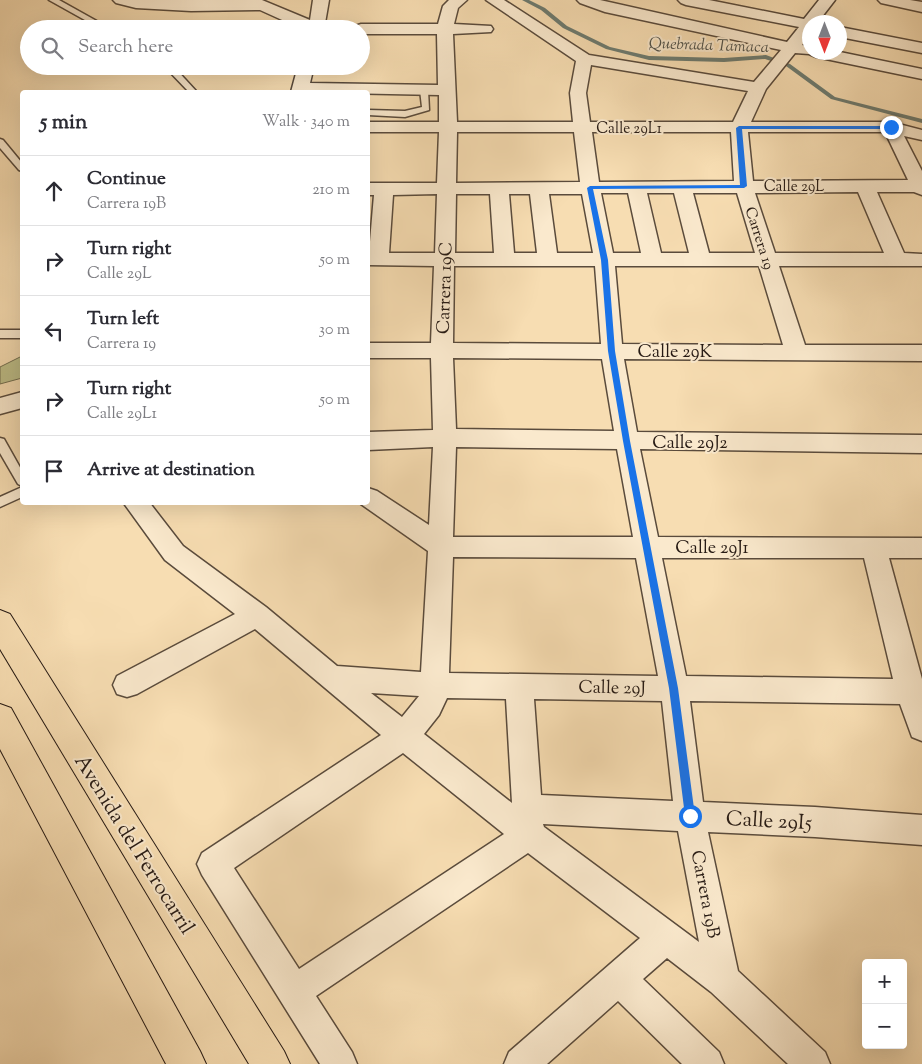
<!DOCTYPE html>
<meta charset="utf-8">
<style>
:root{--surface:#fff;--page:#f2f2f3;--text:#2b2b33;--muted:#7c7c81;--line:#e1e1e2}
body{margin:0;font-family:"Sorts Mill Goudy",serif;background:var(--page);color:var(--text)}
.controls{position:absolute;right:15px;bottom:15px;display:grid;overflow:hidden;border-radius:5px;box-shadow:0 5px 20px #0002}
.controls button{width:45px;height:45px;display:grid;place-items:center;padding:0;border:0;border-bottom:1px solid var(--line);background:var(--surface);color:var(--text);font:25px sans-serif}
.compass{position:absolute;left:802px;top:15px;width:45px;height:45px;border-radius:50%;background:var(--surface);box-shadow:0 5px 20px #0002;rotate:180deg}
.stop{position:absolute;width:15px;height:15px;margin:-11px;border:4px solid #1a73e8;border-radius:50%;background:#fff}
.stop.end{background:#1a73e8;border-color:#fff;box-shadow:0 1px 5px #0008}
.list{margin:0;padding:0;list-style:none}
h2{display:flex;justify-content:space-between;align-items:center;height:65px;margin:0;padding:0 20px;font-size:21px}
h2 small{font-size:16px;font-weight:400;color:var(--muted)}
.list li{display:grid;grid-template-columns:32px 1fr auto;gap:15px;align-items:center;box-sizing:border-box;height:70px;padding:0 20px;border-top:1px solid var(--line)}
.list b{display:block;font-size:19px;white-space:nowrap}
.list p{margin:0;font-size:16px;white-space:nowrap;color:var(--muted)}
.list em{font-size:16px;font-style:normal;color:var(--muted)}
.icon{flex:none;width:28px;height:28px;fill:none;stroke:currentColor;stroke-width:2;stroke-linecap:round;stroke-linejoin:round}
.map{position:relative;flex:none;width:922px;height:1064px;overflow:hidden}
.search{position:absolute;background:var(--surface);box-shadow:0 5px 20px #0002;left:20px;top:20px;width:350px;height:55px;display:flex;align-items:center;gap:12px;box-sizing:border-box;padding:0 18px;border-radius:28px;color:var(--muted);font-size:19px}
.panel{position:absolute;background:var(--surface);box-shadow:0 5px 20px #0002;left:20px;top:90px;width:350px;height:415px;border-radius:5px}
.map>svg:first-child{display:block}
</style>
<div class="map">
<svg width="922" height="1064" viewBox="0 0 922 1064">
<rect width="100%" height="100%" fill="#f7ddb2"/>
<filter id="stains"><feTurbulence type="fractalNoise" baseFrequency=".004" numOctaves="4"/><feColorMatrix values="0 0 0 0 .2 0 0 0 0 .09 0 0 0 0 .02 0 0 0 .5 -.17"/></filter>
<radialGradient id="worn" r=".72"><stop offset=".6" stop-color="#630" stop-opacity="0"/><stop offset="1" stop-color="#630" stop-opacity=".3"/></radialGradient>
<path fill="#bfc08a" stroke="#726d4f" d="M 22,356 L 22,378 L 0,384 L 0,367 Z"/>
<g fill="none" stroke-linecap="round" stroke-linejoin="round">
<path fill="#6d7b70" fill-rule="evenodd" d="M 522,0 L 529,0 L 545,8 L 567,26 L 610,47 L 649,56 L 724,58 L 766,55 L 790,64 L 835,97 L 922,119 L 922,123 L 831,99 L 786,66 L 765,59 L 724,62 L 649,60 L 606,49 L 563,28 L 541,10 Z"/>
<defs>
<g id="lane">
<path d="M 49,0 L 59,0 L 111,29 L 101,29 Z"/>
<path d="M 164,66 L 173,66 L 197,92 L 189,92 Z"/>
<path d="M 424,87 L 428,90 L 429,110 L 405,117 L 368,115 L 368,110 L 405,111 L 422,107 L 420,90 Z"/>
<path d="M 0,139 L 3,140 L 22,163 L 22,171 L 19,170 L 0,148 Z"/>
<rect x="0" y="330" width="22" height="8"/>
<path d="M 0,438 L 4,439 L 22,471 L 22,486 L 18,484 L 0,453 Z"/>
<path d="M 22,487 L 22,497 L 0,507 L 0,497 Z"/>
</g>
<g id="street">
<path d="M 113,0 L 262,0 L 310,20 L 313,0 L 329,0 L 324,29 L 302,29 L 260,10 L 191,11 L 136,8 L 116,3 Z"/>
<path d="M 449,0 L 467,0 L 458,8 L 454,24 L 491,26 L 493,29 L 491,32 L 453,34 L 457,122 L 573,122 L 570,93 L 576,61 L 486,0 L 504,0 L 589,55 L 754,82 L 781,50 L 605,12 L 580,3 L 577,0 L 600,0 L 787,42 L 799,27 L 686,5 L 681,3 L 678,0 L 709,0 L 804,19 L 819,0 L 835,0 L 818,22 L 810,22 L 810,35 L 802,45 L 810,47 L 810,52 L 840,52 L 922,69 L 922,79 L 816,57 L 809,54 L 795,53 L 766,89 L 751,122 L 891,122 L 922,130 L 922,140 L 904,136 L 922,171 L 922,195 L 914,192 L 877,192 L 904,253 L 922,254 L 922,266 L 779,266 L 805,345 L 922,345 L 922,361 L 624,359 L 637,432 L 922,435 L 922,453 L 640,449 L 658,537 L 922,538 L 922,558 L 889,558 L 922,679 L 922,741 L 912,737 L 900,704 L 690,701 L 703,802 L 815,807 L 922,815 L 922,845 L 815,837 L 708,832 L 738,971 L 825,1052 L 830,1064 L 788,1064 L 711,992 L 667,958 L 643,979 L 719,1052 L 724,1064 L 682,1064 L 618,1001 L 547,1064 L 504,1064 L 509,1052 L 640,938 L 528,853 L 316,996 L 352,1052 L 357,1064 L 320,1064 L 202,875 L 197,864 L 202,853 L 381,735 L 255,629 L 137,694 L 127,697 L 117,694 L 113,685 L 117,676 L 235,614 L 165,560 L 123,502 L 149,502 L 183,546 L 266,607 L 337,666 L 421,672 L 428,551 L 358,502 L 368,502 L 368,488 L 377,491 L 429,525 L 433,447 L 368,450 L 368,432 L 433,430 L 431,358 L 368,358 L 368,343 L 431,343 L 434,266 L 368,265 L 374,195 L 368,195 L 368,183 L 437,183 L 439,132 L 368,132 L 368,122 L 439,122 L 439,95 L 291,92 L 298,66 L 314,66 L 310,83 L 438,85 L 437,34 L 361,34 L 361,29 L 353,29 L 355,26 L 361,24 L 438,24 L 443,6 ZM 591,65 L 748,91 L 733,122 L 590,122 L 586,93 ZM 457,132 L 574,132 L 580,182 L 456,183 ZM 592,132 L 731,132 L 734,181 L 599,182 ZM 748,132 L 885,132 L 908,180 L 753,181 ZM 858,192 L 884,253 L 775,253 L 755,193 ZM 601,193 L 628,193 L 641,253 L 613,253 ZM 647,193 L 674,193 L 689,253 L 661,253 ZM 693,193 L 737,193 L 755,253 L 709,253 ZM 437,194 L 435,253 L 389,253 L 393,195 ZM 456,194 L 490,194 L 494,253 L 455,253 ZM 509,194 L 530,194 L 537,253 L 514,253 ZM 549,194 L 582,194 L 593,253 L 557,253 ZM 454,266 L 595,266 L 601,344 L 453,343 ZM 615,266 L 759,266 L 783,345 L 622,344 ZM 453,358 L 602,359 L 614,431 L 456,429 ZM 456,447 L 617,449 L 633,537 L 453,537 ZM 453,557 L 636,558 L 658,676 L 449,673 ZM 662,558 L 864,558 L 893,679 L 686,676 ZM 371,693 L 419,696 L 402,717 ZM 447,698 L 506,699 L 512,803 L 424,734 L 439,715 ZM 534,699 L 662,701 L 673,801 L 541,795 ZM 403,753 L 504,834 L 299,969 L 234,868 ZM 543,824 L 678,831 L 699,942 L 544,827 Z"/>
<path d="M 878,0 L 910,0 L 922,2 L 922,12 L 881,3 Z"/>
<path d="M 840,27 L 922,43 L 922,53 L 840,37 Z"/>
<path d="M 22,392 L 22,408 L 0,414 L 0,398 Z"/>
</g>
<g id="primary">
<path d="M 0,610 L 10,614 L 284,1051 L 290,1064 L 249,1064 L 0,649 Z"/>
<path d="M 0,704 L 11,708 L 200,1051 L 206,1064 L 166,1064 L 0,749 Z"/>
</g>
</defs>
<use href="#lane" stroke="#5a4b3c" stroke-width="3"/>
<use href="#street" stroke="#5a4b3c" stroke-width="3"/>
<use href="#primary" stroke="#261a14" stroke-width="2"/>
<use href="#lane" fill="#fae9cd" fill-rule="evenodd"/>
<use href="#street" fill="#fae9cd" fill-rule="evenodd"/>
<use href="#primary" fill="#f7ddb2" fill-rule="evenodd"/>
</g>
<path fill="#1a73e8" d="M 739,126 L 891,126 L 894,127 L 891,129 L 742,129 L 747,186 L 744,188 L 593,189 L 608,260 L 615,351 L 630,441 L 678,688 L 695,816 L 690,821 L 685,816 L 669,688 L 623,441 L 608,351 L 601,260 L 587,188 L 590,186 L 740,185 L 736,128 Z"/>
<g text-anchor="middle" stroke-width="4" stroke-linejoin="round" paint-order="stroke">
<g font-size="15" fill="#261a14" stroke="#fae9cd">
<text x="629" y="133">Calle 29L1</text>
<text x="794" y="191">Calle 29L</text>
<text transform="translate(760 238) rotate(72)" y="5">Carrera 19</text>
</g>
<g font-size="16" font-style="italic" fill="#50524a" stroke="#fae9cd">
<text transform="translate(709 44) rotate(2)" y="6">Quebrada Tamaca</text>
</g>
<g font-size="18" fill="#261a14" stroke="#fae9cd">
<text transform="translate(444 288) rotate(-88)" y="6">Carrera 19C</text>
<text x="675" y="357">Calle 29K</text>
<text x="690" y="448">Calle 29J2</text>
<text x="712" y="553">Calle 29J1</text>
<text transform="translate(612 687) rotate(1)" y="6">Calle 29J</text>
<text transform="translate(706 894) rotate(79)" y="6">Carrera 19B</text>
</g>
<g font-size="21" fill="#261a14" stroke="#fae9cd">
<text transform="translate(769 820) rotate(3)" y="7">Calle 29I5</text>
<text transform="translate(135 844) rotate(58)" y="7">Avenida del Ferrocarril</text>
</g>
</g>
<rect width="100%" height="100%" filter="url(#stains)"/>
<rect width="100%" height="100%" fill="url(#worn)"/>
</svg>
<div class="controls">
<button>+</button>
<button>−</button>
</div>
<svg class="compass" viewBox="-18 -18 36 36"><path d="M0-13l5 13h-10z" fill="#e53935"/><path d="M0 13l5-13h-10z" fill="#7c7c81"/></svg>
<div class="stop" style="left:690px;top:816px"></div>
<div class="stop end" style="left:891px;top:127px"></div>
<div class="search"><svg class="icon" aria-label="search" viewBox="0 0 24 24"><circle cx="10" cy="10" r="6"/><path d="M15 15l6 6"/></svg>Search here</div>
<section class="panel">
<h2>5 min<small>Walk · 340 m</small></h2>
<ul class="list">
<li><svg class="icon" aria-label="ahead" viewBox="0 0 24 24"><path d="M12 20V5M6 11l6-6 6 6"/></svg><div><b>Continue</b><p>Carrera 19B</p></div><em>210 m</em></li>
<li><svg class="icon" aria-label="right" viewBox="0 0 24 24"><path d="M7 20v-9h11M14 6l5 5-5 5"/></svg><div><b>Turn right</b><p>Calle 29L</p></div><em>50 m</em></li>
<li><svg class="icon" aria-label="left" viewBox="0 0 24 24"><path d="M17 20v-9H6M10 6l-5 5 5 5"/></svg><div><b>Turn left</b><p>Carrera 19</p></div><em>30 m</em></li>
<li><svg class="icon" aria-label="right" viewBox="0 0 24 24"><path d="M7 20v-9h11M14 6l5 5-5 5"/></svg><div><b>Turn right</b><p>Calle 29L1</p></div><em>50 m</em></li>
<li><svg class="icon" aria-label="arrive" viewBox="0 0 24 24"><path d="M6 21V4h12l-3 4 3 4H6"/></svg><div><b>Arrive at destination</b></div></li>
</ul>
</section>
</div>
